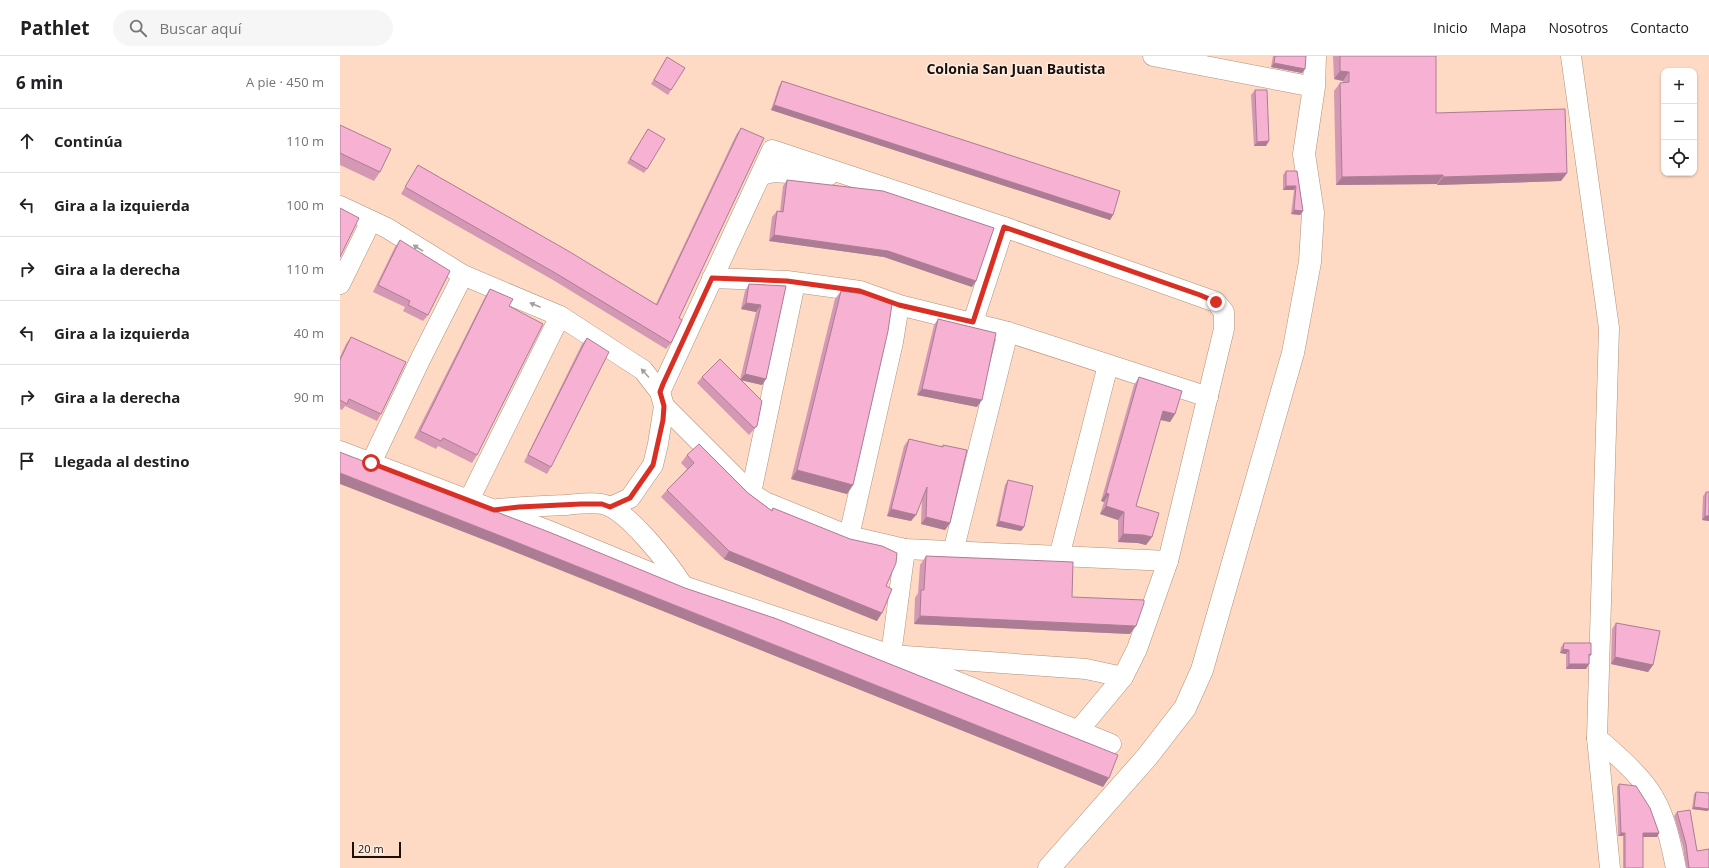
<!DOCTYPE html>
<html lang="es">
<meta charset="utf-8">
<style>
:root{--surface:#fff;--page:#f6f6f6;--text:#202124;--muted:#757577;--line:#e0e0e0}
body{margin:0;font-family:"Open Sans",sans-serif;background:var(--page);color:var(--text)}
.controls{position:absolute;right:12px;top:12px;display:grid;overflow:hidden;border-radius:8px;box-shadow:0 1px 3px #0004}
.controls button{width:36px;height:36px;display:grid;place-items:center;padding:0;border:0;border-bottom:1px solid var(--line);background:var(--surface);color:var(--text);font:20px sans-serif}
.scale{position:absolute;left:12px;bottom:10px;width:49px;box-sizing:border-box;padding-left:4px;border:2px solid #1b0f08;border-top:0;font-size:11px;line-height:14px;white-space:nowrap;color:#1b0f08;-webkit-text-stroke:3px #fbece4;paint-order:stroke}
.stop{position:absolute;width:12px;height:12px;margin:-9px;border:3px solid #d93025;border-radius:50%;background:#fff}
.stop.end{background:#d93025;border-color:#fff;box-shadow:0 1px 4px #0008}
.list{margin:0;padding:0;list-style:none}
h2{display:flex;justify-content:space-between;align-items:center;height:52px;margin:0;padding:0 16px;font-size:17px}
h2 small{font-size:13px;font-weight:400;color:var(--muted)}
.list li{display:grid;grid-template-columns:26px 1fr auto;gap:12px;align-items:center;box-sizing:border-box;height:64px;padding:0 16px;border-top:1px solid var(--line)}
.list b{display:block;font-size:15px;white-space:nowrap}
.list em{font-size:13px;font-style:normal;color:var(--muted)}
.icon{flex:none;width:22px;height:22px;fill:none;stroke:currentColor;stroke-width:2;stroke-linecap:round;stroke-linejoin:round}
.map{position:relative;flex:none;width:1369px;height:812px;overflow:hidden}
header{display:flex;align-items:center;gap:24px;box-sizing:border-box;height:56px;padding:0 20px;background:var(--surface);border-bottom:1px solid var(--line)}
header strong{font-size:19px}
nav{display:flex;gap:22px;margin-inline-start:auto;font-size:14px}
.search{width:280px;height:36px;background:var(--page);display:flex;align-items:center;gap:10px;box-sizing:border-box;padding:0 14px;border-radius:22px;color:var(--muted);font-size:15px}
main{display:flex}
aside{flex:1;background:var(--surface)}
.map>svg:first-child{display:block}
</style>
<header>
<strong>Pathlet</strong>
<div class="search"><svg class="icon" aria-label="search" viewBox="0 0 24 24"><circle cx="10" cy="10" r="6"/><path d="M15 15l6 6"/></svg>Buscar aquí</div>
<nav><a>Inicio</a><a>Mapa</a><a>Nosotros</a><a>Contacto</a></nav>
</header>
<main>
<aside>
<h2>6 min<small>A pie · 450 m</small></h2>
<ul class="list">
<li><svg class="icon" aria-label="ahead" viewBox="0 0 24 24"><path d="M12 20V5M6 11l6-6 6 6"/></svg><div><b>Continúa</b></div><em>110 m</em></li>
<li><svg class="icon" aria-label="left" viewBox="0 0 24 24"><path d="M17 20v-9H6M10 6l-5 5 5 5"/></svg><div><b>Gira a la izquierda</b></div><em>100 m</em></li>
<li><svg class="icon" aria-label="right" viewBox="0 0 24 24"><path d="M7 20v-9h11M14 6l5 5-5 5"/></svg><div><b>Gira a la derecha</b></div><em>110 m</em></li>
<li><svg class="icon" aria-label="left" viewBox="0 0 24 24"><path d="M17 20v-9H6M10 6l-5 5 5 5"/></svg><div><b>Gira a la izquierda</b></div><em>40 m</em></li>
<li><svg class="icon" aria-label="right" viewBox="0 0 24 24"><path d="M7 20v-9h11M14 6l5 5-5 5"/></svg><div><b>Gira a la derecha</b></div><em>90 m</em></li>
<li><svg class="icon" aria-label="arrive" viewBox="0 0 24 24"><path d="M6 21V4h12l-3 4 3 4H6"/></svg><div><b>Llegada al destino</b></div></li>
</ul>
</aside>
<div class="map">
<svg width="1369" height="812" viewBox="0 0 1369 812">
<rect width="100%" height="100%" fill="#fedac4"/>
<g fill="none" stroke-linecap="round" stroke-linejoin="round">
<defs>
<g id="street">
<path d="M 813,0 L 974,31"/>
<path d="M 1231,0 L 1269,272 L 1257,682 L 1270,812"/>
<path d="M 421,119 L 434,116 L 488,120"/>
<path d="M 0,150 L 47,172 L 123,219 L 220,260 L 303,314 L 320,336 L 324,350 L 318,388 L 313,409 L 290,442 L 271,451"/>
<path d="M 372,222 L 447,225 L 520,235 L 559,249 L 668,276 L 868,341"/>
<path d="M 0,228 L 31,165"/>
<path d="M 633,266 L 664,171"/>
<path d="M 320,336 L 432,94 L 664,171 L 876,246 L 884,256 L 884,273 L 828,505 L 797,593 L 783,621 L 738,675"/>
<path d="M 324,350 L 411,437 L 425,446 L 509,480 L 565,493 L 828,505"/>
<path d="M 0,395 L 207,474 L 343,530 L 551,599 L 771,688"/>
<path d="M 31,407 L 81,302 L 123,219"/>
<path d="M 411,437 L 455,227"/>
<path d="M 129,444 L 220,260"/>
<path d="M 158,453 C 180,451 202,450 225,449 C 237,448 250,446 262,448 C 286,452 330,509 343,530"/>
<path d="M 509,480 L 553,286 L 559,249"/>
<path d="M 565,493 L 551,599 L 746,613 L 783,621"/>
<path d="M 613,496 L 668,276"/>
<path d="M 719,501 L 768,309"/>
<path d="M 1257,682 C 1275,697 1303,721 1314,742 C 1326,763 1331,788 1336,812"/>
</g>
<path id="secondary" d="M 709,812 L 807,701 L 845,652 L 862,614 L 953,297 L 970,206 L 973,157 L 964,98 L 974,31 L 975,0"/>
</defs>
<use href="#street" stroke="#b1907b" stroke-width="21"/>
<use href="#secondary" stroke="#b1907b" stroke-width="23"/>
<use href="#street" stroke="#fff" stroke-width="20"/>
<use href="#secondary" stroke="#fff" stroke-width="22"/>
</g>
<g fill="#d498b5">
<path d="M 933,0 L 966,0 L 965,13 L 962,17 L 931,11 Z"/>
<path d="M 993,0 L 1096,0 L 1096,57 L 1227,117 L 1221,125 L 1097,129 L 1097,128 L 996,129 L 994,35 L 1000,27 L 1003,27 L 1003,25 L 994,23 Z"/>
<path d="M 327,1 L 331,34 L 328,39 L 311,28 Z"/>
<path d="M 442,25 L 773,159 L 770,164 L 431,54 L 439,30 Z"/>
<path d="M 915,34 L 926,90 L 914,90 L 911,39 Z"/>
<path d="M 0,69 L 40,116 L 34,125 L 0,109 Z"/>
<path d="M 401,72 L 331,287 L 326,293 L 213,224 L 61,138 L 78,109 L 316,248 L 396,79 Z"/>
<path d="M 308,73 L 307,113 L 304,117 L 287,107 Z"/>
<path d="M 946,115 L 957,115 L 963,155 L 960,159 L 951,158 L 954,134 L 943,134 L 943,119 Z"/>
<path d="M 447,124 L 636,225 L 632,231 L 544,201 L 429,185 L 432,161 L 437,155 L 440,155 L 443,130 Z"/>
<path d="M 60,184 L 88,259 L 83,265 L 63,255 L 65,251 L 33,236 L 55,191 Z"/>
<path d="M 409,228 L 446,230 L 426,323 L 422,329 L 401,324 L 417,370 L 409,379 L 357,327 L 362,321 L 400,324 L 416,256 L 401,253 L 405,235 Z"/>
<path d="M 150,233 L 169,250 L 137,399 L 132,407 L 98,390 L 96,393 L 74,382 L 145,241 Z"/>
<path d="M 501,235 L 513,429 L 507,438 L 451,423 L 495,243 Z"/>
<path d="M 598,263 L 637,351 L 577,339 L 594,269 Z"/>
<path d="M 11,281 L 41,358 L 37,365 L 5,350 L 2,354 L 0,353 L 0,301 L 6,288 Z"/>
<path d="M 247,282 L 211,411 L 207,418 L 184,406 L 242,288 Z"/>
<path d="M 799,321 L 835,358 L 830,366 L 820,364 L 796,450 L 812,481 L 806,489 L 798,487 L 778,486 L 778,464 L 760,458 L 764,446 L 761,445 L 794,329 Z"/>
<path d="M 569,383 L 602,391 L 603,389 L 610,467 L 605,474 L 581,468 L 582,442 L 571,465 L 547,460 L 564,390 Z"/>
<path d="M 347,399 L 408,437 L 431,454 L 433,452 L 546,530 L 537,565 L 384,503 L 321,441 L 327,434 L 347,413 L 341,407 Z"/>
<path d="M 668,424 L 684,471 L 681,475 L 656,470 L 665,429 Z"/>
<path d="M 1366,436 L 1369,436 L 1369,465 L 1362,464 L 1363,440 Z"/>
<path d="M 586,500 L 732,541 L 790,578 L 574,568 L 575,542 L 578,537 L 580,509 Z"/>
<path d="M 1276,567 L 1313,609 L 1308,616 L 1271,608 L 1272,573 Z"/>
<path d="M 1224,587 L 1251,599 L 1249,601 L 1249,608 L 1246,613 L 1226,613 L 1226,598 L 1220,597 L 1221,591 Z"/>
<path d="M 1279,728 L 1319,777 L 1317,781 L 1303,781 L 1303,812 L 1283,812 L 1283,780 L 1278,780 L 1277,731 Z"/>
<path d="M 1356,736 L 1368,755 L 1352,753 L 1354,738 Z"/>
<path d="M 1337,756 L 1357,795 L 1369,812 L 1346,812 L 1343,791 L 1334,760 Z"/>
</g>
<g fill="#ac7c94">
<path d="M 934,7 L 965,13 L 962,17 L 931,11 Z"/>
<path d="M 1000,15 L 1009,16 L 1003,25 L 994,23 Z"/>
<path d="M 434,49 L 773,159 L 770,164 L 431,54 Z"/>
<path d="M 929,85 L 926,90 L 914,90 L 917,86 Z"/>
<path d="M 1227,117 L 1221,125 L 1097,129 L 1103,121 Z"/>
<path d="M 1103,119 L 1097,128 L 996,129 L 1002,121 Z"/>
<path d="M 946,130 L 956,130 L 954,134 L 943,134 Z"/>
<path d="M 954,154 L 963,155 L 960,159 L 951,158 Z"/>
<path d="M 434,179 L 548,195 L 636,225 L 632,231 L 544,201 L 429,185 Z"/>
<path d="M 406,247 L 421,249 L 416,256 L 401,253 Z"/>
<path d="M 405,318 L 426,323 L 422,329 L 400,324 Z"/>
<path d="M 582,333 L 642,344 L 637,351 L 577,339 Z"/>
<path d="M 823,355 L 835,358 L 830,366 L 817,363 Z"/>
<path d="M 457,414 L 513,429 L 507,438 L 451,423 Z"/>
<path d="M 0,417 L 171,484 L 769,722 L 763,731 L 165,492 L 0,428 Z"/>
<path d="M 766,437 L 769,438 L 764,446 L 761,445 Z"/>
<path d="M 766,450 L 784,456 L 778,464 L 760,458 Z"/>
<path d="M 551,453 L 576,459 L 571,465 L 547,460 Z"/>
<path d="M 1365,460 L 1369,460 L 1369,465 L 1362,464 Z"/>
<path d="M 586,461 L 610,467 L 605,474 L 581,468 Z"/>
<path d="M 659,465 L 684,471 L 681,475 L 656,470 Z"/>
<path d="M 783,478 L 803,479 L 812,481 L 806,489 L 798,487 L 778,486 Z"/>
<path d="M 389,495 L 542,557 L 537,565 L 384,503 Z"/>
<path d="M 580,560 L 796,570 L 790,578 L 574,568 Z"/>
<path d="M 1223,593 L 1229,594 L 1226,598 L 1220,597 Z"/>
<path d="M 1275,601 L 1313,609 L 1308,616 L 1271,608 Z"/>
<path d="M 1229,608 L 1249,608 L 1246,613 L 1226,613 Z"/>
<path d="M 1354,751 L 1369,753 L 1368,755 L 1352,753 Z"/>
<path d="M 1281,777 L 1285,777 L 1283,780 L 1278,780 Z"/>
<path d="M 1303,777 L 1319,777 L 1317,781 L 1300,781 Z"/>
</g>
<g fill="#f6b1d3" stroke="#ac7c94">
<path d="M 935,0 L 966,0 L 965,13 L 934,7 Z"/>
<path d="M 1000,0 L 1096,0 L 1096,57 L 1225,53 L 1227,117 L 1103,121 L 1103,119 L 1002,121 L 1000,27 L 1009,26 L 1009,16 L 1000,15 Z"/>
<path d="M 327,1 L 345,12 L 331,34 L 314,24 Z"/>
<path d="M 442,25 L 780,135 L 773,159 L 434,49 Z"/>
<path d="M 915,34 L 927,34 L 929,85 L 917,86 Z"/>
<path d="M 0,69 L 51,93 L 40,116 L 0,97 Z"/>
<path d="M 401,72 L 424,82 L 339,262 L 342,264 L 331,287 L 217,218 L 65,131 L 78,109 L 230,196 L 317,249 Z"/>
<path d="M 308,73 L 325,83 L 307,113 L 290,103 Z"/>
<path d="M 946,115 L 957,115 L 963,155 L 954,154 L 956,130 L 946,130 Z"/>
<path d="M 447,124 L 543,135 L 654,172 L 636,225 L 548,195 L 434,179 L 437,155 L 443,156 Z"/>
<path d="M 0,152 L 19,162 L 0,201 Z"/>
<path d="M 60,184 L 110,215 L 88,259 L 68,249 L 70,245 L 38,229 Z"/>
<path d="M 409,228 L 446,230 L 426,323 L 405,318 L 421,249 L 406,247 Z"/>
<path d="M 150,233 L 173,243 L 169,250 L 203,268 L 137,399 L 103,382 L 101,385 L 80,375 Z"/>
<path d="M 501,235 L 523,238 L 552,248 L 548,275 L 513,429 L 457,414 Z"/>
<path d="M 598,263 L 656,277 L 642,344 L 582,333 Z"/>
<path d="M 11,281 L 66,306 L 41,358 L 9,343 L 7,348 L 0,344 L 0,304 Z"/>
<path d="M 247,282 L 269,296 L 211,411 L 188,399 Z"/>
<path d="M 380,303 L 422,345 L 417,370 L 414,372 L 362,321 Z"/>
<path d="M 799,321 L 842,335 L 835,358 L 823,355 L 796,450 L 819,457 L 812,481 L 803,479 L 783,478 L 784,456 L 766,450 L 769,438 L 766,437 Z"/>
<path d="M 569,383 L 603,391 L 603,389 L 627,394 L 610,467 L 586,461 L 587,431 L 576,459 L 551,453 Z"/>
<path d="M 359,388 L 408,437 L 432,455 L 433,452 L 510,483 L 542,490 L 557,497 L 556,507 L 546,530 L 552,533 L 542,557 L 389,495 L 327,434 L 354,407 L 347,399 Z"/>
<path d="M 0,396 L 2,397 L 209,476 L 345,532 L 437,563 L 778,699 L 769,722 L 171,484 L 0,417 Z"/>
<path d="M 668,424 L 693,430 L 684,471 L 659,465 Z"/>
<path d="M 1366,436 L 1369,436 L 1369,460 L 1365,460 Z"/>
<path d="M 586,500 L 733,506 L 732,541 L 804,544 L 804,547 L 796,570 L 580,560 L 581,534 L 584,534 Z"/>
<path d="M 1276,567 L 1320,575 L 1313,609 L 1275,601 Z"/>
<path d="M 1224,587 L 1251,587 L 1251,599 L 1249,598 L 1249,608 L 1229,608 L 1229,594 L 1223,593 Z"/>
<path d="M 1279,728 L 1296,730 L 1310,752 L 1319,777 L 1303,777 L 1303,812 L 1285,812 L 1285,777 L 1281,777 Z"/>
<path d="M 1356,736 L 1369,737 L 1369,753 L 1354,751 Z"/>
<path d="M 1350,754 L 1357,795 L 1369,793 L 1369,812 L 1349,812 L 1346,788 L 1337,756 Z"/>
</g>
<defs><path id="oneway-solid" d="M-6-.8H1V-3.2L6.5 0L1 3.2V.8H-6Z"/></defs>
<g fill="#a49f9c">
<use href="#oneway-solid" transform="translate(78 192) rotate(-148)"/>
<use href="#oneway-solid" transform="translate(195 249) rotate(-157)"/>
<use href="#oneway-solid" transform="translate(305 317) rotate(-132)"/>
</g>
<g fill="none" stroke-linecap="round" stroke-linejoin="round">
<path stroke="#d93025" stroke-width="5" d="M 31,407 L 154,454 L 179,451 L 241,448 L 262,448 L 270,451 L 290,442 L 313,409 L 323,364 L 324,350 L 320,336 L 323,328 L 372,222 L 447,225 L 520,235 L 559,249 L 633,266 L 664,171 L 860,239 L 876,246"/>
</g>
<g text-anchor="middle" stroke-width="3" stroke-linejoin="round" paint-order="stroke">
<g font-size="14" font-weight="bold" fill="#1b0f08" stroke="#fbece4">
<text x="676" y="18">Colonia San Juan Bautista</text>
</g>
</g>
</svg>
<div class="controls">
<button>+</button>
<button>−</button>
<button><svg class="icon" aria-label="locate" viewBox="0 0 24 24"><circle cx="12" cy="12" r="6"/><path d="M12 2v4M12 18v4M2 12h4M18 12h4"/></svg></button>
</div>
<div class="scale">20 m</div>
<div class="stop" style="left:31px;top:407px"></div>
<div class="stop end" style="left:876px;top:246px"></div>
</div>
</main>
